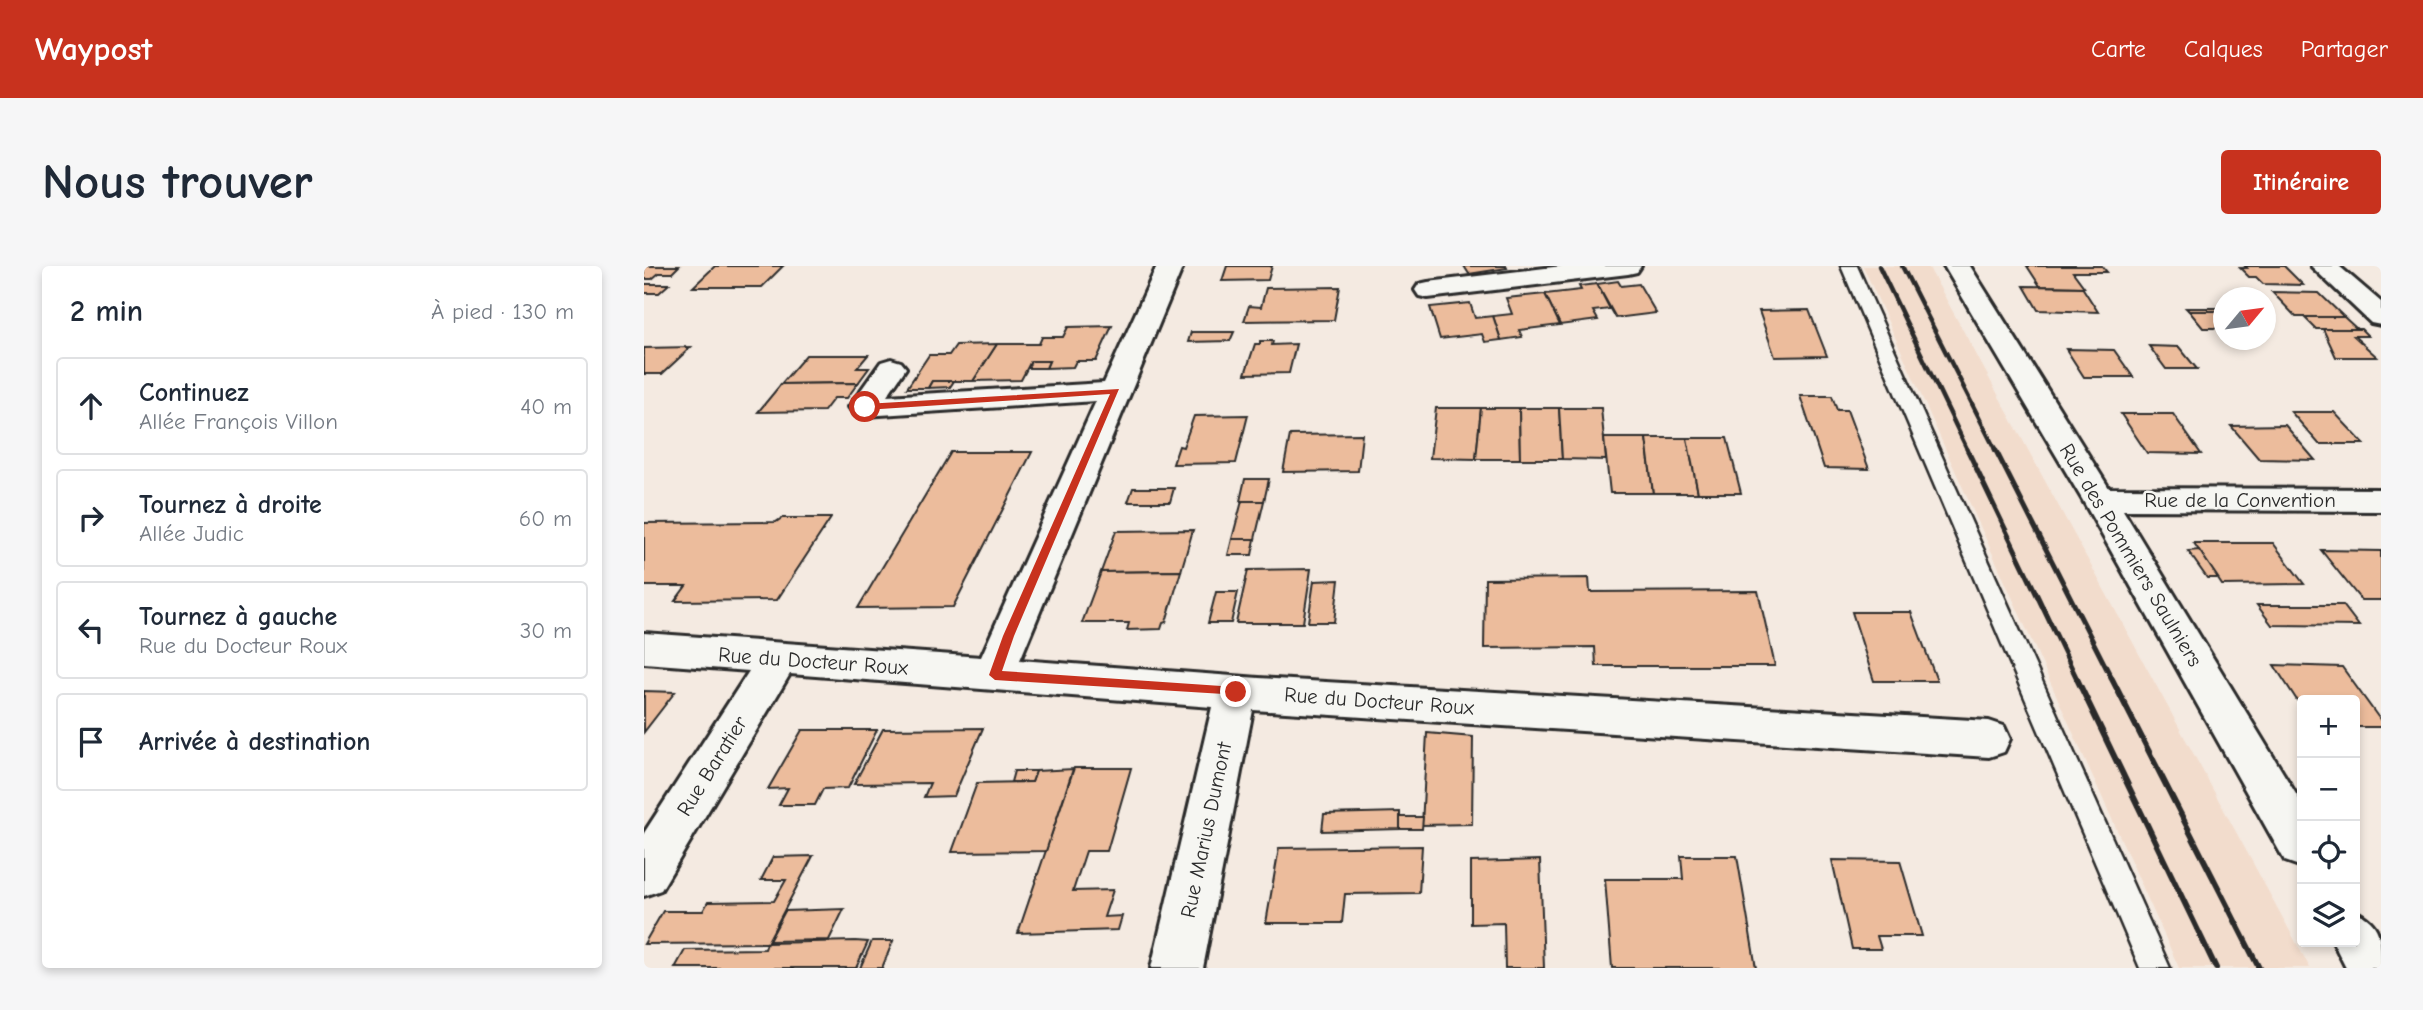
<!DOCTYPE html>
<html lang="fr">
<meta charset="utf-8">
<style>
:root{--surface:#fff;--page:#f6f6f7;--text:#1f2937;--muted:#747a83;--line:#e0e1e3;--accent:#c8321e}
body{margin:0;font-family:"Comic Neue",sans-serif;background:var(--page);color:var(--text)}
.controls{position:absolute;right:21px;bottom:21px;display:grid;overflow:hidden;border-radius:7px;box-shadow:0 4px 10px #0003}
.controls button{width:63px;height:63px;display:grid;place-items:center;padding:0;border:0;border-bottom:2px solid var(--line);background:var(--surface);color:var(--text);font:35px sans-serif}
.compass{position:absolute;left:1569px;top:21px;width:63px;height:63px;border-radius:50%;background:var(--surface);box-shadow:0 4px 10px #0003;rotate:61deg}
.stop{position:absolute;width:21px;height:21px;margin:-16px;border:5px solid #c8321e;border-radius:50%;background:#fff}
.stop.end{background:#c8321e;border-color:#fff;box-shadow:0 2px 7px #0008}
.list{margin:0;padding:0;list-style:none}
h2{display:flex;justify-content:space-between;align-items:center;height:91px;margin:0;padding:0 28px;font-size:30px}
h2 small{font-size:23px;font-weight:400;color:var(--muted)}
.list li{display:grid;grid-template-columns:46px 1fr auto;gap:21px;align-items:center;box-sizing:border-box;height:98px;margin:0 14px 14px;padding:0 14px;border:2px solid var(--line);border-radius:7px}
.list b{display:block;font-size:26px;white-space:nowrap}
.list p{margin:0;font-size:23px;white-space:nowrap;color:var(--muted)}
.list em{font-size:23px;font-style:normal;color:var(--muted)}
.icon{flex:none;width:38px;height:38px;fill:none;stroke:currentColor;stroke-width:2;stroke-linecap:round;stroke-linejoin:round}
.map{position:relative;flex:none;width:1737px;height:702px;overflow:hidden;border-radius:7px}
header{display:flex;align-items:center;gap:42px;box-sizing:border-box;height:98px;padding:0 35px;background:var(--accent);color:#fff}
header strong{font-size:33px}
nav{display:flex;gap:38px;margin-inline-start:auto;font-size:24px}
.intro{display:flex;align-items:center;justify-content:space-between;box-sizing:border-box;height:168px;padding:0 42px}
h1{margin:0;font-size:49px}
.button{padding:18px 32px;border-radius:7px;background:var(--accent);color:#fff;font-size:24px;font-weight:700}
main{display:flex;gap:42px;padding:0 42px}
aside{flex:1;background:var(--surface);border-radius:7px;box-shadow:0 4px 10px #0003}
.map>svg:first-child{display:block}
</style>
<header>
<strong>Waypost</strong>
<nav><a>Carte</a><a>Calques</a><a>Partager</a></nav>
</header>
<div class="intro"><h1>Nous trouver</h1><a class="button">Itinéraire</a></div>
<main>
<aside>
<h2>2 min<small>À pied · 130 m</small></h2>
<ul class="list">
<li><svg class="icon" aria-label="ahead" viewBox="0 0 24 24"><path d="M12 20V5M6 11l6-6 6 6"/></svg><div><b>Continuez</b><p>Allée François Villon</p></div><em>40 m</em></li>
<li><svg class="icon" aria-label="right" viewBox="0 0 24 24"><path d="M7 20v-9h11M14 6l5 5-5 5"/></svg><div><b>Tournez à droite</b><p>Allée Judic</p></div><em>60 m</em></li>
<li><svg class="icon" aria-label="left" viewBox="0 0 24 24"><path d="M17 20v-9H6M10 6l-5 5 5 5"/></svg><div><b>Tournez à gauche</b><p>Rue du Docteur Roux</p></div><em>30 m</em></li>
<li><svg class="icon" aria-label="arrive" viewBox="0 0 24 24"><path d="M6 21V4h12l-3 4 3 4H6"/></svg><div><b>Arrivée à destination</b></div></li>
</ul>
</aside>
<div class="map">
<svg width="1737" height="702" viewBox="0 0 1737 702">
<rect width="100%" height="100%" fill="#f4eae1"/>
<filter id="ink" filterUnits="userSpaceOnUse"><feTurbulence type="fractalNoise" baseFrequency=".0143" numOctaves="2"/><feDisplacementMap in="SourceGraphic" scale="14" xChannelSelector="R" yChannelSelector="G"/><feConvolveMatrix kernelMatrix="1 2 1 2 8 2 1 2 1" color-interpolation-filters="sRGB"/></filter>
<g filter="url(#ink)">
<path fill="#f2dccc" d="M 1219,0 L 1284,0 L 1666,702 L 1535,702 Z"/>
<g fill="#ecbc9c" stroke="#2b2b2b" stroke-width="2">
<path d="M 0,0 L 35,0 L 28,7 L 15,7 L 8,13 L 0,13 Z"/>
<path d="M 71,0 L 139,0 L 118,21 L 49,21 Z"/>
<path d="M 583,0 L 628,0 L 624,14 L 578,15 Z"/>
<path d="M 820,0 L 862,0 L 863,2 L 825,8 Z"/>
<path d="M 1383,0 L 1458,0 L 1463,6 L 1429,6 L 1440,21 L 1396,20 Z"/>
<path d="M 1601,0 L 1640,0 L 1659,19 L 1619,18 L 1612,11 L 1605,11 L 1596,2 L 1603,2 Z"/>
<path d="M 974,15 L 977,20 L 995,18 L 1012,47 L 972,52 L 953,18 Z"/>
<path d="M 0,18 L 25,18 L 15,27 L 0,27 Z"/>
<path d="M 953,18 L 966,43 L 949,45 L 954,54 L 916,59 L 901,28 L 937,24 L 935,20 Z"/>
<path d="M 1380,20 L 1438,21 L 1454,46 L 1394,44 Z"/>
<path d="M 696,21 L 690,54 L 600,55 L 605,40 L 617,41 L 622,22 Z"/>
<path d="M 1628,26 L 1675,27 L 1700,51 L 1652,51 Z"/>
<path d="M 901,28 L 916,59 L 875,64 L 878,71 L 857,74 L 849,50 L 868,48 L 862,32 Z"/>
<path d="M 826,37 L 831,52 L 849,50 L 857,74 L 841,76 L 838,68 L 796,73 L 786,41 Z"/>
<path d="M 1542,42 L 1578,42 L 1580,45 L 1545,45 Z"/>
<path d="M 1165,44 L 1183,90 L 1131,91 L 1115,45 Z"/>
<path d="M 1545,45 L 1580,45 L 1580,62 L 1559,62 Z"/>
<path d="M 1660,51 L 1700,51 L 1713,63 L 1672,63 Z"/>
<path d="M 468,60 L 452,95 L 432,95 L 429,101 L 402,102 L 405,95 L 387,95 L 377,114 L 329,115 L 353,78 L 395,78 L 398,71 L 419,71 L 424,61 Z"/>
<path d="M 1679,63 L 1717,63 L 1724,70 L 1710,70 L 1733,91 L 1692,91 Z"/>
<path d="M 547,66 L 590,66 L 586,75 L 544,76 Z"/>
<path d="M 616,75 L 629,75 L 628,79 L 652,78 L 645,107 L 601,108 L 611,78 L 616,78 Z"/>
<path d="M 353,78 L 329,115 L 288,115 L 284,122 L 263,122 L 285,89 L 305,89 L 312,79 Z"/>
<path d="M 1505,80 L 1535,81 L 1553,103 L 1522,103 Z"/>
<path d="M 47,81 L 18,108 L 0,108 L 0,82 Z"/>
<path d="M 1422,83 L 1470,84 L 1489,111 L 1440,111 Z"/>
<path d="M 162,89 L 224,89 L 213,102 L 225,102 L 214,117 L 137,118 Z"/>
<path d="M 387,95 L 405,95 L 402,102 L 384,102 Z"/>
<path d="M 288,115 L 310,115 L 306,121 L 284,122 Z"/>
<path d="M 214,117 L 203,132 L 190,132 L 180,145 L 114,146 L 137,118 Z"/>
<path d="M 1156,130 L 1188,130 L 1193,144 L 1203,144 L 1225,203 L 1180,202 Z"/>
<path d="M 792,142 L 837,142 L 832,193 L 786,192 Z"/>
<path d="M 837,142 L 875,142 L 876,193 L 832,193 Z"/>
<path d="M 875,142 L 915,142 L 918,193 L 876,193 Z"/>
<path d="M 915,142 L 957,142 L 962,194 L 918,193 Z"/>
<path d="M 1647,146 L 1690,146 L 1720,178 L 1675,178 Z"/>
<path d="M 1477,148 L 1529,148 L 1557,188 L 1503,187 Z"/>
<path d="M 604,149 L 592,197 L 529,198 L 535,180 L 539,181 L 550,150 Z"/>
<path d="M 1641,159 L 1671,194 L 1615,193 L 1587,160 Z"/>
<path d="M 718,168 L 714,205 L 639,206 L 646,169 Z"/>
<path d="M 960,172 L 1002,172 L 1009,227 L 966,227 Z"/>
<path d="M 1002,172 L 1043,172 L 1054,227 L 1009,227 Z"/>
<path d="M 1043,172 L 1083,172 L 1097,227 L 1054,227 Z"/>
<path d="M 307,186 L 388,186 L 309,341 L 214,342 Z"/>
<path d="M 601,213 L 625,213 L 620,235 L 596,235 Z"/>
<path d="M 489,222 L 530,222 L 526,236 L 484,236 Z"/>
<path d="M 598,235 L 620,235 L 611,273 L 588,273 Z"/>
<path d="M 138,252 L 187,252 L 133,334 L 31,335 L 42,320 L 0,320 L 0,257 L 132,256 Z"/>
<path d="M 549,264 L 537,305 L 457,306 L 472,265 Z"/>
<path d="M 588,273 L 611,273 L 608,289 L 584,289 Z"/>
<path d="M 1550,277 L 1629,277 L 1660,318 L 1578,319 Z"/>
<path d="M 1555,284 L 1574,312 L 1563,312 L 1544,285 Z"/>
<path d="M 1677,284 L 1737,285 L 1737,334 L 1717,334 Z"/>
<path d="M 667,303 L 659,357 L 592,357 L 604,304 Z"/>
<path d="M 537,305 L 522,356 L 519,357 L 517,363 L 483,364 L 485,357 L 438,357 L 457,306 Z"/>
<path d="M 945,312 L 946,326 L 1114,325 L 1131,400 L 952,400 L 951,381 L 840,382 L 841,313 Z"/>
<path d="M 695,314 L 690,356 L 664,356 L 670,315 Z"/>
<path d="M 572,326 L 594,326 L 587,357 L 564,357 Z"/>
<path d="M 1613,339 L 1699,339 L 1715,360 L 1628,359 Z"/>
<path d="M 1208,346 L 1267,346 L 1293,415 L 1230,415 Z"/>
<path d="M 1630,399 L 1698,401 L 1737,455 L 1737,461 L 1711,461 L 1711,434 L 1658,434 L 1658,442 Z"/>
<path d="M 0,425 L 31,426 L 0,466 Z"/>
<path d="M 339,462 L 310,530 L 280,531 L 286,517 L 210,518 L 239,463 Z"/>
<path d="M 158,464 L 233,464 L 204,522 L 179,523 L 171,539 L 135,539 L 144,522 L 124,523 Z"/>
<path d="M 783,467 L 829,471 L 828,558 L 778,559 Z"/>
<path d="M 430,502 L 487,502 L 463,585 L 442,585 L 429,625 L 469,624 L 460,651 L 478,650 L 474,664 L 374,667 Z"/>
<path d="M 429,503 L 402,585 L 308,586 L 333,517 L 388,516 L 392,505 Z"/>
<path d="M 370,505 L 392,505 L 388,516 L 367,516 Z"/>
<path d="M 756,546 L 756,563 L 678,565 L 680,548 Z"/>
<path d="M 756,551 L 779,551 L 778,563 L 756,563 Z"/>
<path d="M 778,580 L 775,627 L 701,628 L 698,657 L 622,657 L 635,582 Z"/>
<path d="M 169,590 L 123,677 L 0,678 L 19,645 L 59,645 L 64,636 L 130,635 L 142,614 L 117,614 L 129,591 Z"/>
<path d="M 1037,590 L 1093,590 L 1112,702 L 968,702 L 961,613 L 1039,613 Z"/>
<path d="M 896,594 L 900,702 L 861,702 L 860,657 L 827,658 L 827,596 Z"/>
<path d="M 1188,594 L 1256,595 L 1278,670 L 1233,670 L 1237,683 L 1208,683 Z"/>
<path d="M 200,643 L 185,674 L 125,675 L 141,645 Z"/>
<path d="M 211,675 L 224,676 L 212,702 L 31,702 L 41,684 L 121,683 L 123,677 Z"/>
<path d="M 228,675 L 249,675 L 238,702 L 216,702 Z"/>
</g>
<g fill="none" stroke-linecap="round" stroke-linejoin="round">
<defs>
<path id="lane" d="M 1197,0 L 1213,0 L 1526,702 L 1496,702 Z"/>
<g id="street">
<path d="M 513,0 L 539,0 L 376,394 L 615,412 L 1345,455 L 1360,460 L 1366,473 L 1360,486 L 1345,491 L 609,444 L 559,702 L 507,702 L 568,441 L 146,408 L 17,624 L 0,630 L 0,567 L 105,405 L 0,397 L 0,367 L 337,391 L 452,135 L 221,150 L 210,148 L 205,141 L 237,96 L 247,93 L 257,96 L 262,102 L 243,130 L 460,117 Z"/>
<path d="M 918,0 L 997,0 L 993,6 L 984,8 L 784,32 L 775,30 L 771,24 L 775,18 L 784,16 Z"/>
<path d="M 1300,0 L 1326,0 L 1465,222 L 1737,223 L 1737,245 L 1479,244 L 1658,538 L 1658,601 L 1641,595 L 1438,233 Z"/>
<path d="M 1667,0 L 1695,0 L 1737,36 L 1737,59 L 1727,57 Z"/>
<path d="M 1711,645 C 1737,658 1737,671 1737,702 L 1702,702 L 1689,676 L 1711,676 Z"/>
</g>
</defs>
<use href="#lane" stroke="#2b2b2b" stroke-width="5"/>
<use href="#street" stroke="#2b2b2b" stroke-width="6"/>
<use href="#lane" fill="#f6f6f2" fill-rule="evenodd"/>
<use href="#street" fill="#f6f6f2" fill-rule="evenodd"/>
<g stroke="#2b2b2b" stroke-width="4.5">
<path d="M 1235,0 L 1324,185"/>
<path d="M 1258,0 L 1352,185"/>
</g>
<g stroke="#2b2b2b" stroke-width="5">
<path d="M 1323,183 L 1434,415"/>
<path d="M 1351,183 L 1469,415"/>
</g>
<g stroke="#2b2b2b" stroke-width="6">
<path d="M 1433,413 L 1572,702"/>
<path d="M 1468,413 L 1615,702"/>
</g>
</g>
</g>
<path fill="#c8321e" d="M 475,123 L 370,370 L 358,405 L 592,421 L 596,422 L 596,429 L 351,414 L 345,409 L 359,370 L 466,128 L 221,144 L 217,141 L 221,138 Z"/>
<g text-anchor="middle" stroke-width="5" stroke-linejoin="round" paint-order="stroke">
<g font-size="21" fill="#2b2b2b" stroke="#f6f6f2">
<text x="1596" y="241">Rue de la Convention</text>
<text transform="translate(1487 289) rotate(59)" y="7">Rue des Pommiers Saulniers</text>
<text transform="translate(169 395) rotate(4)" y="7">Rue du Docteur Roux</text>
<text transform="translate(735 435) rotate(4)" y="7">Rue du Docteur Roux</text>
<text transform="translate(68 500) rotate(-58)" y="7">Rue Baratier</text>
<text transform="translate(562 564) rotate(-78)" y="7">Rue Marius Dumont</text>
</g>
</g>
</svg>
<div class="controls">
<button>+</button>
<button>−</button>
<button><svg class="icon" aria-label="locate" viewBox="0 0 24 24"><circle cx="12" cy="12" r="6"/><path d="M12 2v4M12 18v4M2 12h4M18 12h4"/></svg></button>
<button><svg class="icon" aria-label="layers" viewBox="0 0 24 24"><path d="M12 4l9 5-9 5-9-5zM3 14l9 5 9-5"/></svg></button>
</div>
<svg class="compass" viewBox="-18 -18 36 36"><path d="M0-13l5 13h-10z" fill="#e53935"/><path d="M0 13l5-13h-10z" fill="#747a83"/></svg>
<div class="stop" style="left:221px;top:141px"></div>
<div class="stop end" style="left:592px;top:426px"></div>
</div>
</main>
